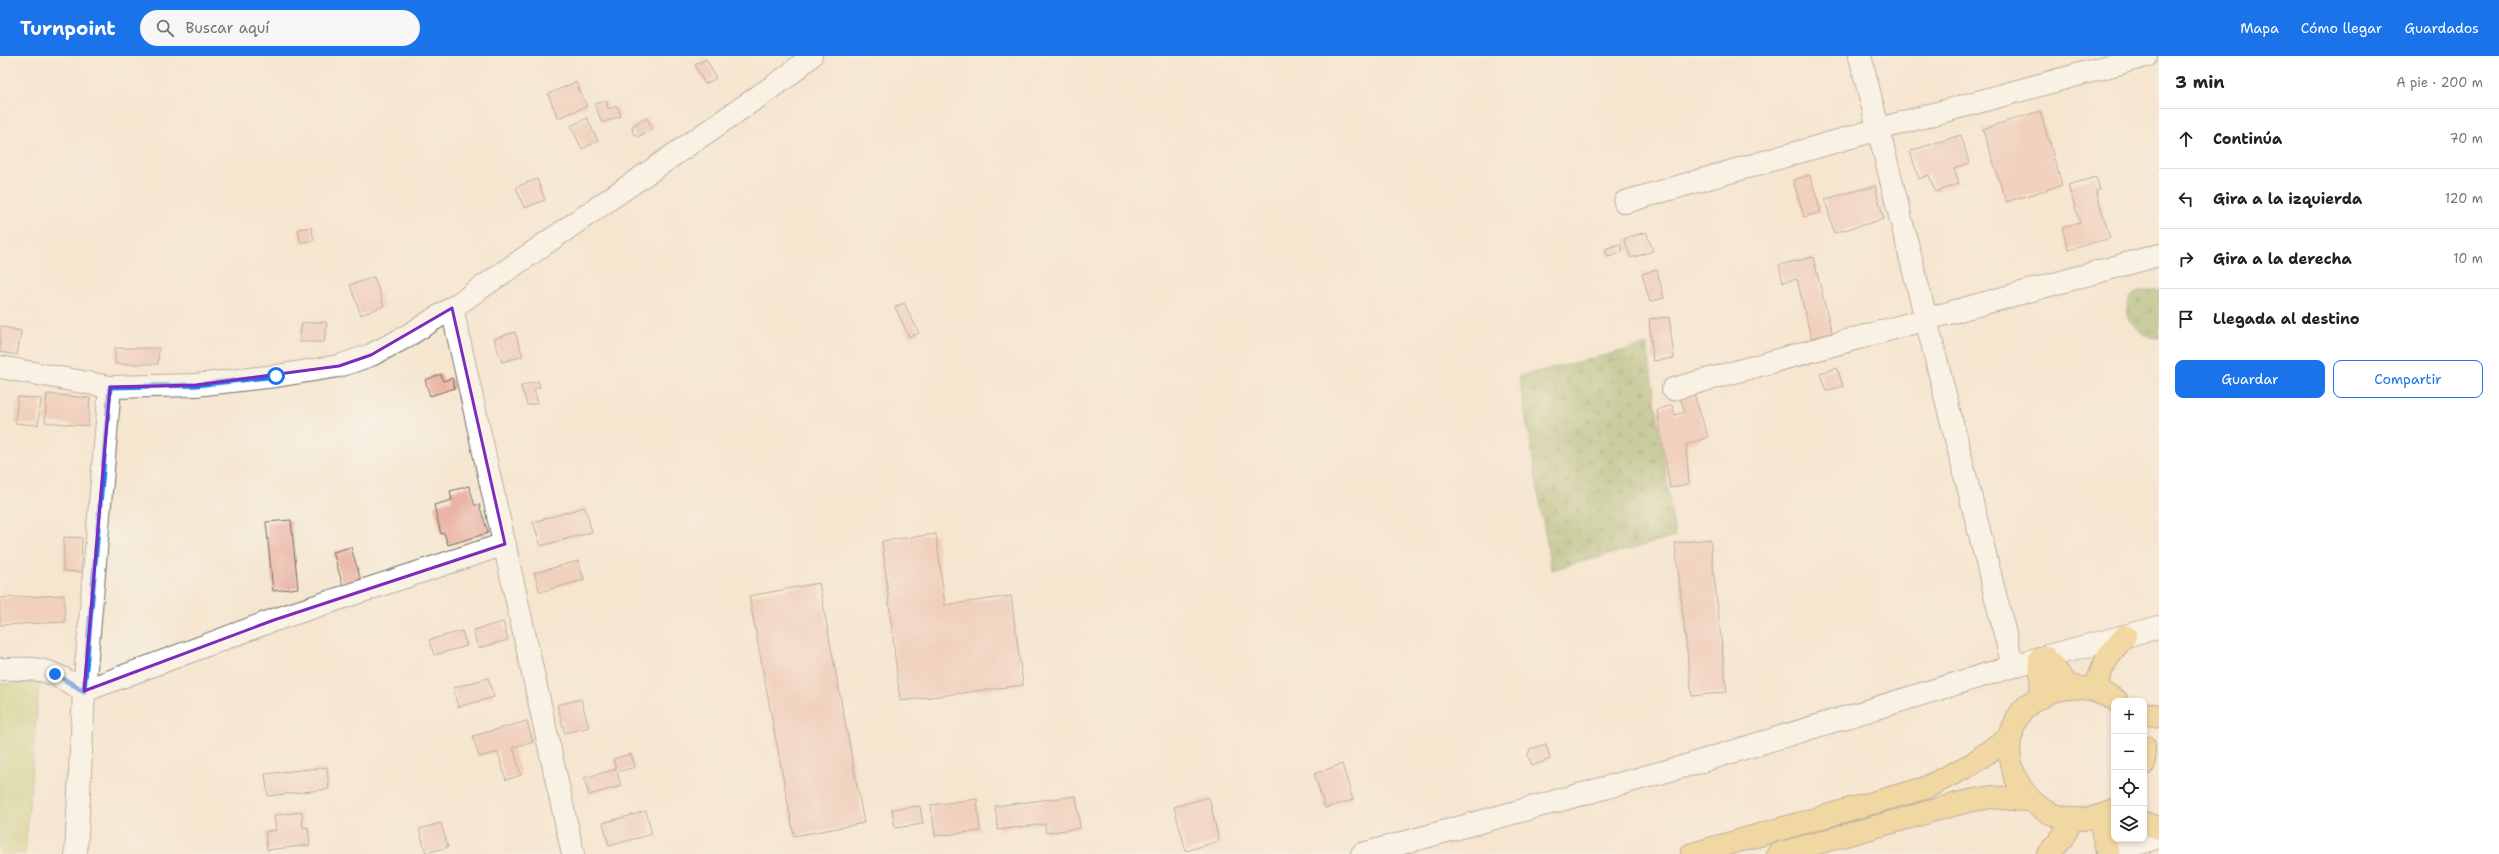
<!DOCTYPE html>
<html lang="es">
<meta charset="utf-8">
<style>
:root{--surface:#fff;--page:#f6f6f6;--text:#202124;--muted:#757577;--line:#e0e0e0;--accent:#1a73e8}
body{margin:0;font-family:"Shantell Sans",sans-serif;background:var(--page);color:var(--text)}
.controls{position:absolute;right:12px;bottom:12px;display:grid;overflow:hidden;border-radius:8px;box-shadow:0 2px 6px #0003}
.controls button{width:36px;height:36px;display:grid;place-items:center;padding:0;border:0;border-bottom:1px solid var(--line);background:var(--surface);color:var(--text);font:20px sans-serif}
.stop{position:absolute;width:12px;height:12px;margin:-9px;border:3px solid #1a73e8;border-radius:50%;background:#fff}
.stop.end{background:#1a73e8;border-color:#fff;box-shadow:0 1px 4px #0008}
.list{margin:0;padding:0;list-style:none}
h2{display:flex;justify-content:space-between;align-items:center;height:52px;margin:0;padding:0 16px;font-size:17px}
h2 small{font-size:13px;font-weight:400;color:var(--muted)}
.list li{display:grid;grid-template-columns:26px 1fr auto;gap:12px;align-items:center;box-sizing:border-box;height:60px;padding:0 16px;border-top:1px solid var(--line)}
.list b{display:block;font-size:15px;white-space:nowrap}
.list em{font-size:13px;font-style:normal;color:var(--muted)}
.actions{display:flex;gap:8px;padding:12px 16px}
.actions a{flex:1;padding:9px 0;border:1px solid var(--accent);border-radius:8px;text-align:center;font-size:14px;color:var(--accent)}
.actions .main{background:var(--accent);color:#fff}
.icon{flex:none;width:22px;height:22px;fill:none;stroke:currentColor;stroke-width:2;stroke-linecap:round;stroke-linejoin:round}
.map{position:relative;flex:none;width:2159px;height:798px;overflow:hidden}
header{display:flex;align-items:center;gap:24px;box-sizing:border-box;height:56px;padding:0 20px;background:var(--accent);color:#fff}
header strong{font-size:19px}
nav{display:flex;gap:22px;margin-inline-start:auto;font-size:14px}
.search{width:280px;height:36px;background:var(--page);display:flex;align-items:center;gap:10px;box-sizing:border-box;padding:0 14px;border-radius:22px;color:var(--muted);font-size:15px}
main{display:flex}
aside{flex:1;background:var(--surface)}
.map>svg:first-child{display:block}
</style>
<header>
<strong>Turnpoint</strong>
<div class="search"><svg class="icon" aria-label="search" viewBox="0 0 24 24"><circle cx="10" cy="10" r="6"/><path d="M15 15l6 6"/></svg>Buscar aquí</div>
<nav><a>Mapa</a><a>Cómo llegar</a><a>Guardados</a></nav>
</header>
<main>
<div class="map">
<svg width="2159" height="798" viewBox="0 0 2159 798">
<defs>
<pattern id="forest-firs" width="22" height="20" patternUnits="userSpaceOnUse"><rect width="22" height="20" fill="#93ad60"/><path d="M5 1l3.5 6h-7zM16 11l3.5 6h-7z" fill="#788d4f"/></pattern>
</defs>
<rect width="100%" height="100%" fill="#f7f3e8"/>
<filter id="ink" filterUnits="userSpaceOnUse"><feTurbulence type="fractalNoise" baseFrequency=".025" numOctaves="2"/><feDisplacementMap in="SourceGraphic" scale="8" xChannelSelector="R" yChannelSelector="G"/><feConvolveMatrix kernelMatrix="1 2 1 2 8 2 1 2 1" color-interpolation-filters="sRGB"/></filter>
<filter id="wash" filterUnits="userSpaceOnUse"><feTurbulence type="fractalNoise" baseFrequency=".012" numOctaves="4" result="noise"/><feDisplacementMap in="SourceGraphic" scale="16" xChannelSelector="R" yChannelSelector="G"/><feGaussianBlur stdDeviation="0.9" result="paint"/><feColorMatrix in="noise" values="0 0 0 0 0 0 0 0 0 0 0 0 0 0 0 0 0 1.4 0 .05"/><feComposite in="paint" operator="in"/></filter>
<g filter="url(#wash)">
<rect width="100%" height="100%" fill="#f5e6d0"/>
<g fill="url(#forest-firs)" stroke="#5f6c46">
<path d="M 2159,234 L 2159,282 C 2130,283 2117,246 2137,236 C 2143,233 2153,234 2159,234 Z"/>
<path d="M 1647,289 L 1675,481 L 1551,514 L 1519,320 Z"/>
</g>
<path fill="#bac96c" stroke="#727a4c" d="M 39,627 L 25,798 L 0,798 L 0,628 Z"/>
<g id="blocks">
<g fill="#eab5a6">
<path d="M 706,3 L 716,22 L 705,28 L 695,9 Z"/>
<path d="M 576,26 L 587,50 L 558,62 L 548,38 Z"/>
<path d="M 606,45 L 608,53 L 617,50 L 621,60 L 602,67 L 595,48 Z"/>
<path d="M 2040,55 L 2062,129 L 2006,146 L 1983,73 Z"/>
<path d="M 587,62 L 598,85 L 582,93 L 571,70 Z"/>
<path d="M 646,62 L 653,72 L 638,81 L 633,77 L 632,70 Z"/>
<path d="M 1961,79 L 1969,107 L 1954,112 L 1959,128 L 1935,136 L 1929,119 L 1919,123 L 1910,95 Z"/>
<path d="M 1810,119 L 1821,156 L 1804,161 L 1793,124 Z"/>
<path d="M 2096,121 L 2100,134 L 2096,135 L 2110,182 L 2068,194 L 2062,172 L 2080,167 L 2068,129 Z"/>
<path d="M 537,123 L 545,144 L 524,152 L 516,131 Z"/>
<path d="M 1875,130 L 1884,163 L 1834,177 L 1825,143 Z"/>
<path d="M 311,171 L 314,184 L 301,187 L 298,173 Z"/>
<path d="M 1646,176 L 1653,195 L 1631,202 L 1624,183 Z"/>
<path d="M 1620,188 L 1623,196 L 1608,201 L 1605,193 Z"/>
<path d="M 1813,201 L 1832,277 L 1811,282 L 1797,223 L 1783,226 L 1779,209 Z"/>
<path d="M 1657,214 L 1664,242 L 1650,246 L 1642,218 Z"/>
<path d="M 374,221 L 384,250 L 361,259 L 350,229 Z"/>
<path d="M 904,247 L 919,277 L 909,281 L 895,251 Z"/>
<path d="M 1669,261 L 1674,302 L 1653,305 L 1649,263 Z"/>
<path d="M 323,266 L 327,267 L 324,286 L 299,286 L 302,267 Z"/>
<path d="M 0,270 L 21,275 L 17,299 L 0,296 Z"/>
<path d="M 515,276 L 523,300 L 502,306 L 494,283 Z"/>
<path d="M 115,292 L 159,292 L 158,308 L 115,308 Z"/>
<path d="M 1837,312 L 1843,330 L 1826,335 L 1820,317 Z"/>
<path d="M 441,318 L 443,325 L 452,322 L 455,332 L 430,340 L 425,324 Z"/>
<path d="M 538,325 L 540,331 L 534,333 L 538,347 L 527,349 L 521,330 Z"/>
<path d="M 47,338 L 90,342 L 88,370 L 45,366 Z"/>
<path d="M 1694,338 L 1708,381 L 1686,389 L 1689,427 L 1670,432 L 1657,354 L 1672,349 L 1675,359 L 1685,356 L 1680,342 Z"/>
<path d="M 18,341 L 41,343 L 38,369 L 15,367 Z"/>
<path d="M 469,430 L 475,450 L 479,448 L 488,477 L 448,489 L 444,477 L 441,478 L 434,449 L 452,444 L 450,435 Z"/>
<path d="M 585,451 L 592,476 L 541,490 L 533,466 Z"/>
<path d="M 291,464 L 298,532 L 273,535 L 266,466 Z"/>
<path d="M 936,478 L 945,549 L 1011,540 L 1023,629 L 900,645 L 882,485 Z"/>
<path d="M 64,481 L 82,482 L 81,516 L 63,515 Z"/>
<path d="M 1710,483 L 1727,636 L 1692,640 L 1675,487 Z"/>
<path d="M 351,491 L 361,525 L 343,530 L 333,496 Z"/>
<path d="M 578,505 L 584,524 L 540,536 L 534,517 Z"/>
<path d="M 819,527 L 864,767 L 794,780 L 749,540 Z"/>
<path d="M 64,539 L 65,566 L 0,569 L 0,542 Z"/>
<path d="M 503,566 L 508,584 L 478,592 L 473,574 Z"/>
<path d="M 462,575 L 467,590 L 434,599 L 429,584 Z"/>
<path d="M 488,622 L 494,641 L 458,651 L 453,632 Z"/>
<path d="M 581,643 L 589,671 L 565,677 L 557,649 Z"/>
<path d="M 527,665 L 533,686 L 513,691 L 521,719 L 506,724 L 498,696 L 479,701 L 473,680 Z"/>
<path d="M 1546,688 L 1550,703 L 1532,710 L 1528,699 L 1530,693 Z"/>
<path d="M 631,698 L 635,711 L 617,716 L 621,730 L 589,739 L 584,722 L 616,713 L 613,703 Z"/>
<path d="M 1342,708 L 1353,744 L 1325,752 L 1314,718 Z"/>
<path d="M 327,711 L 329,733 L 268,740 L 265,718 Z"/>
<path d="M 1076,740 L 1080,772 L 1046,777 L 1045,768 L 998,774 L 995,750 Z"/>
<path d="M 1209,741 L 1219,785 L 1186,795 L 1174,751 Z"/>
<path d="M 977,743 L 980,775 L 935,780 L 931,749 Z"/>
<path d="M 920,750 L 923,768 L 895,772 L 892,753 Z"/>
<path d="M 646,755 L 652,778 L 609,790 L 603,767 Z"/>
<path d="M 302,756 L 303,772 L 308,771 L 310,789 L 267,794 L 265,776 L 276,774 L 274,759 Z"/>
<path d="M 441,767 L 448,791 L 426,797 L 419,773 Z"/>
</g>
</g>
</g>
<g filter="url(#ink)">
<use href="#blocks" fill-opacity="0" stroke="#726c65" stroke-width="1"/>
<g fill="none" stroke-linecap="round" stroke-linejoin="round">
<defs>
<g id="minor">
<path d="M 1860,0 L 2013,610"/>
<path d="M 1625,146 L 1879,73 L 2146,0"/>
<path d="M 452,252 L 573,798"/>
<path d="M 0,311 L 110,331 L 196,329 L 276,320 L 339,310 L 371,299 L 404,282 L 452,252 L 788,20 L 811,0"/>
<path d="M 1673,333 L 2159,199"/>
<path d="M 0,613 C 41,612 49,612 84,635 L 274,564 L 505,488"/>
<path d="M 76,798 L 84,635 L 110,331"/>
<path d="M 1362,798 L 1689,709 L 2040,602 L 2159,571"/>
<path d="M 2107,798 L 2159,781"/>
</g>
<g id="highway">
<path d="M 2045,601 L 2070,632"/>
<path d="M 2040,602 L 2042,641"/>
<path d="M 2096,634 C 2101,609 2108,599 2125,580"/>
<path d="M 2144,657 L 2159,660"/>
<path d="M 2144,690 L 2144,708"/>
<path d="M 2114,755 C 2014,798 1965,653 2062,633 C 2082,629 2101,634 2117,645"/>
<path d="M 2099,763 L 2108,798"/>
<path d="M 2144,767 L 2159,772"/>
<path d="M 1692,798 L 1925,732 L 1972,708 L 2012,678"/>
<path d="M 1778,798 L 1964,746 L 1991,741 L 2025,744"/>
<path d="M 2048,798 L 2062,782 L 2070,767"/>
</g>
</defs>
<use href="#minor" stroke="#726c65" stroke-width="24"/>
<use href="#highway" stroke="#726c65" stroke-width="24"/>
<use href="#minor" stroke="#fff" stroke-width="22"/>
<use href="#highway" stroke="#ecc669" stroke-width="22"/>
</g>
</g>
<g fill="none" stroke-linecap="round" stroke-linejoin="round" filter="url(#ink)">
<path stroke="#1a73e8" stroke-width="5" d="M 55,618 L 84,635 L 110,331 L 196,329 L 276,320"/>
</g>
<path d="M0 0H2159V798H0ZM 452,252 L 505,488 L 274,564 L 84,635 L 110,331 L 196,329 L 339,310 L 371,299 Z" fill="#f5e6d0" fill-opacity=".55" fill-rule="evenodd"/>
<path fill="none" stroke="#7b2cbf" stroke-width="3" stroke-linejoin="round" d="M 452,252 L 505,488 L 274,564 L 84,635 L 110,331 L 196,329 L 339,310 L 371,299 Z"/>
</svg>
<div class="controls">
<button>+</button>
<button>−</button>
<button><svg class="icon" aria-label="locate" viewBox="0 0 24 24"><circle cx="12" cy="12" r="6"/><path d="M12 2v4M12 18v4M2 12h4M18 12h4"/></svg></button>
<button><svg class="icon" aria-label="layers" viewBox="0 0 24 24"><path d="M12 4l9 5-9 5-9-5zM3 14l9 5 9-5"/></svg></button>
</div>
<div class="stop" style="left:276px;top:320px"></div>
<div class="stop end" style="left:55px;top:618px"></div>
</div>
<aside>
<h2>3 min<small>A pie · 200 m</small></h2>
<ul class="list">
<li><svg class="icon" aria-label="ahead" viewBox="0 0 24 24"><path d="M12 20V5M6 11l6-6 6 6"/></svg><div><b>Continúa</b></div><em>70 m</em></li>
<li><svg class="icon" aria-label="left" viewBox="0 0 24 24"><path d="M17 20v-9H6M10 6l-5 5 5 5"/></svg><div><b>Gira a la izquierda</b></div><em>120 m</em></li>
<li><svg class="icon" aria-label="right" viewBox="0 0 24 24"><path d="M7 20v-9h11M14 6l5 5-5 5"/></svg><div><b>Gira a la derecha</b></div><em>10 m</em></li>
<li><svg class="icon" aria-label="arrive" viewBox="0 0 24 24"><path d="M6 21V4h12l-3 4 3 4H6"/></svg><div><b>Llegada al destino</b></div></li>
</ul>
<div class="actions"><a class="main">Guardar</a><a>Compartir</a></div>
</aside>
</main>
